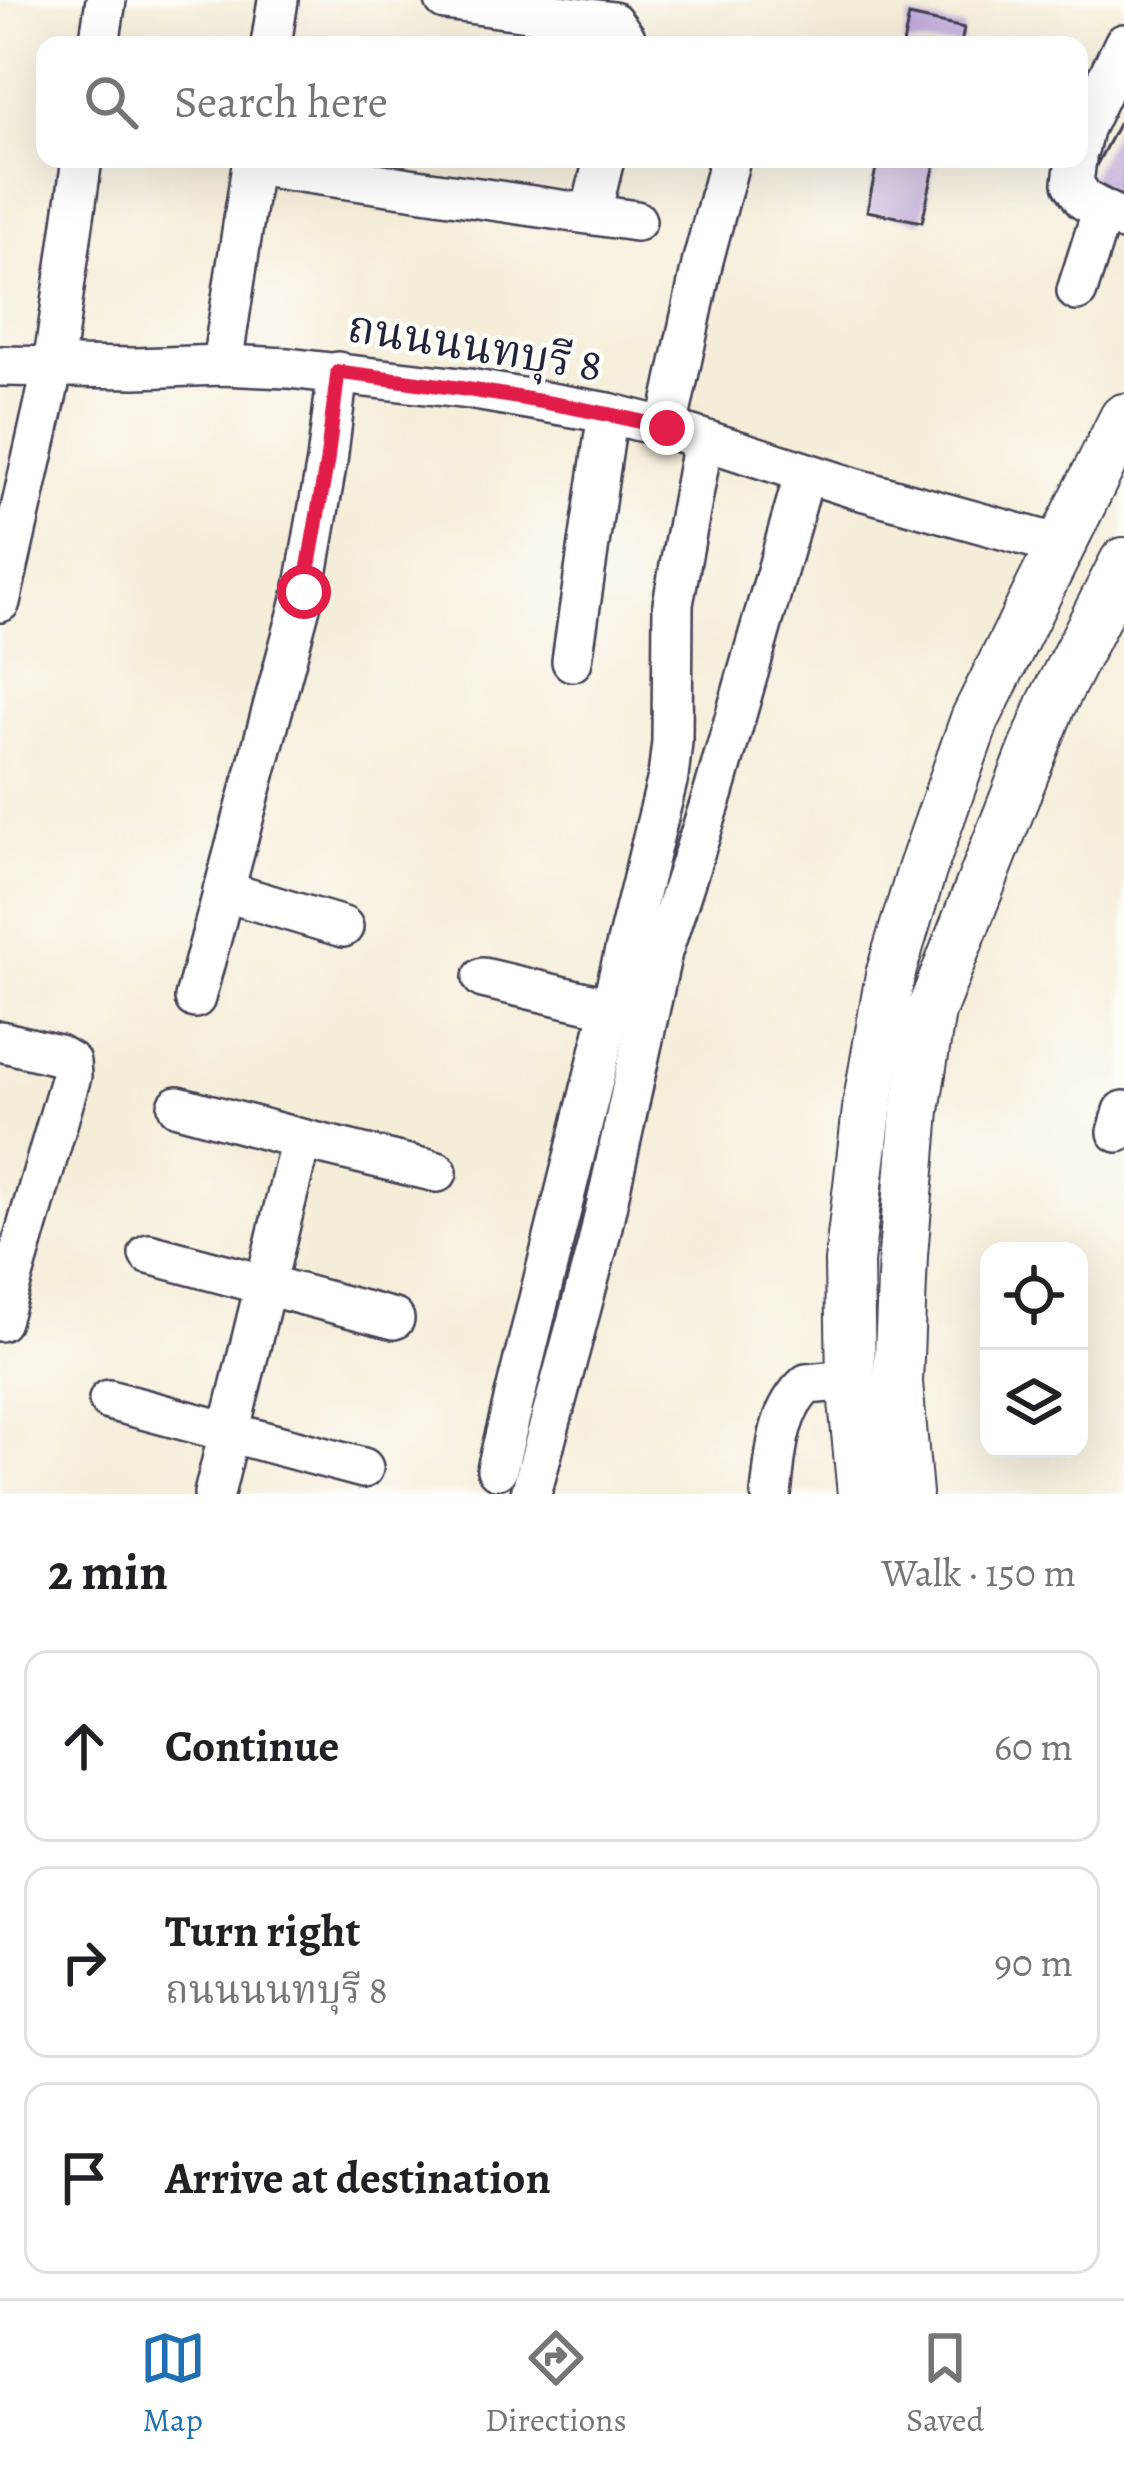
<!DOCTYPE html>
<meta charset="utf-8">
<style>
:root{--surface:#fff;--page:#f2f2f2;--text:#202124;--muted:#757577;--line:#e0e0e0;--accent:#1f6fb2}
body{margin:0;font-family:Alegreya,"Noto Serif Thai",serif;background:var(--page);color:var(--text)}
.controls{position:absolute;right:36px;bottom:36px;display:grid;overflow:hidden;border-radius:24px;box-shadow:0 12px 48px #0002}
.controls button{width:108px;height:108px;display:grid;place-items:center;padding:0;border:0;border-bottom:3px solid var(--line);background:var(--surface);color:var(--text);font:60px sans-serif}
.stop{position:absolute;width:36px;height:36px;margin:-27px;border:9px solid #e11d48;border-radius:50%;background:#fff}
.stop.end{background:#e11d48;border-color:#fff;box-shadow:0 3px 12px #0008}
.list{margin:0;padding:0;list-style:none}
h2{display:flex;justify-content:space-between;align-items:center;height:156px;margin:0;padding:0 48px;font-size:51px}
h2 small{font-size:39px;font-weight:400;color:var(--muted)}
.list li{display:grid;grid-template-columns:78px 1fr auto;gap:36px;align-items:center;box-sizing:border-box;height:192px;margin:0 24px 24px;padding:0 24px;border:3px solid var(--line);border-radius:24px}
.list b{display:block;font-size:45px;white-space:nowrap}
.list p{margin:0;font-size:39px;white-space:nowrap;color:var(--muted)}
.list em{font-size:39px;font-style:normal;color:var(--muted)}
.icon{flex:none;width:66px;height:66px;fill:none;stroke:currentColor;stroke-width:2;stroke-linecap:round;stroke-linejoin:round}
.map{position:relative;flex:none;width:1124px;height:1494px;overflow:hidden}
.search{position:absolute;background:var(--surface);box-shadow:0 12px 48px #0002;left:36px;right:36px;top:36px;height:132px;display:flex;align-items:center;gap:30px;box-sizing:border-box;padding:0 42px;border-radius:24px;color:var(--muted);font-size:45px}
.sheet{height:804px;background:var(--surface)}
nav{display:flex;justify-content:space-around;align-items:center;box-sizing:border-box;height:168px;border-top:3px solid var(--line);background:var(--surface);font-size:33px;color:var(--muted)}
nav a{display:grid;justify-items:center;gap:6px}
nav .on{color:var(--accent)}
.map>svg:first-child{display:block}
</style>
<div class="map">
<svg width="1124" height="1494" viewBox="0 0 1124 1494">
<rect width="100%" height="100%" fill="#fdfcf7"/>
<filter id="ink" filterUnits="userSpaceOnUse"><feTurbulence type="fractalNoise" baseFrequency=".00833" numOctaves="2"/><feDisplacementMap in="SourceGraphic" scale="24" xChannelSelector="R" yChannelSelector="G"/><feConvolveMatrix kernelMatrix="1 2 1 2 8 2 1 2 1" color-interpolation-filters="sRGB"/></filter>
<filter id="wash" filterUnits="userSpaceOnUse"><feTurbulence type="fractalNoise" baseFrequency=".004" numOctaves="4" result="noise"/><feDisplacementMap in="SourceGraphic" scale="48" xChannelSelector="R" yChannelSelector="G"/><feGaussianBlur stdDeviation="2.7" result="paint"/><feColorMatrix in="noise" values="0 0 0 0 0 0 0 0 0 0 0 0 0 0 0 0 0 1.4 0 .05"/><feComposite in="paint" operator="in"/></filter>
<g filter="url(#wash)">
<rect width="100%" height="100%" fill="#f4edd8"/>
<g id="blocks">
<g fill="#bba4d8">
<path d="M 909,16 L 964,28 L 961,45 L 903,45 Z"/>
<path d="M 1124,113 L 1124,197 L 1089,179 Z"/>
<path d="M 878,159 L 936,159 L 922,222 L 867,211 Z"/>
</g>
</g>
</g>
<g filter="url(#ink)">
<use href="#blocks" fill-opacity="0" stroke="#424053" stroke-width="3"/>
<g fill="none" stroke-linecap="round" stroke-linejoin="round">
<defs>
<g id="minor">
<path d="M 445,0 L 613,22 L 625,38 L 625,45"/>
<path d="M 99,45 L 106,0"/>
<path d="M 271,45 L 278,0"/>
<path d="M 1079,147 L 1083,129 L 1124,44"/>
<path d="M 1076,159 L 1073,183 L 1084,200 L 1124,221"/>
<path d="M 252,165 L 636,221"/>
<path d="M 591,213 L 604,159"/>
<path d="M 1077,291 L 1102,212"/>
<path d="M 222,365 L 253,159"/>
<path d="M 0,366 L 136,368 L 222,365 L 288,368 L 469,389 L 608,413 L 667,428 L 854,488 L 1060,545"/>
<path d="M 667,428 L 703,260 L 730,159"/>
<path d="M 0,602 L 53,367 L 82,159"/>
<path d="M 572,661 L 608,413"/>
<path d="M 223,891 L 343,927"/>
<path d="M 483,978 L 611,1008"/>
<path d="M 195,998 L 304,592 L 327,461 L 338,372"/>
<path d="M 0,1041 L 58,1055 L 70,1062 L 71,1076 L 0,1321"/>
<path d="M 178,1106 L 301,1139 L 437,1172"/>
<path d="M 1118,1132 L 1124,1111"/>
<path d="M 149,1254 L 394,1319"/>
<path d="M 109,1400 L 363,1468"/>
<path d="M 497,1469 L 668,777 L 672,742 L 673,604 L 703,441"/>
<path d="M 214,1494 L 301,1139"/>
<path d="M 531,1494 L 598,1244 L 662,952 L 714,792 L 805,473"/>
<path d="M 771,1494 C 776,1454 776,1412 807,1384 L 851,1380"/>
</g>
<g id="major">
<path d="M 862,1494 L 851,1380 L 849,1262 L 868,1101 L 890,975 L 922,870 L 975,719 L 1124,418"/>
<path d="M 908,1494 L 898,1383 L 903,1255 L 915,1110 L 931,1011 L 1051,705 L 1124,562"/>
</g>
</defs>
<use href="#minor" stroke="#424053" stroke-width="44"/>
<use href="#major" stroke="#424053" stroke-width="52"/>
<use href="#minor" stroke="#fff" stroke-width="39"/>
<use href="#major" stroke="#fff" stroke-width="48"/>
</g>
</g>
<g fill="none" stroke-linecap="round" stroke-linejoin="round" filter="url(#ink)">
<path stroke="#e11d48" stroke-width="15" d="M 304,592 L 327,461 L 338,372 C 449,386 559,401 667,428"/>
</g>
<g text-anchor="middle" stroke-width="9" stroke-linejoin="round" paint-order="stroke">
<g font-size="45" fill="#22223b" stroke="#fdfcf7">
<text transform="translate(475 345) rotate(9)" y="16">ถนนนนทบุรี 8</text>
</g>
</g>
</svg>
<div class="controls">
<button><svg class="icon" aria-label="locate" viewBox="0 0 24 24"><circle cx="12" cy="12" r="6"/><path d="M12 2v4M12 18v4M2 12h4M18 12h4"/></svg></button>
<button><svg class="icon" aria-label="layers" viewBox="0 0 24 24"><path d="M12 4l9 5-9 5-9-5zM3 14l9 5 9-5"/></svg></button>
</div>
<div class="stop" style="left:304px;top:592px"></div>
<div class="stop end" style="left:667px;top:428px"></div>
<div class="search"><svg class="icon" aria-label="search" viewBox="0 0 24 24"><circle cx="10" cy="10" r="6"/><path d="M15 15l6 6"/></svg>Search here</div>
</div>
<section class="sheet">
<h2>2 min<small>Walk · 150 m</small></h2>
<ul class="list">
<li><svg class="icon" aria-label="ahead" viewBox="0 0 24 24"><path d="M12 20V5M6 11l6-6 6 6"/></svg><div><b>Continue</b></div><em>60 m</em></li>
<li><svg class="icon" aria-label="right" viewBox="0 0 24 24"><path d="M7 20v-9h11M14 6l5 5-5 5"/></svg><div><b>Turn right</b><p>ถนนนนทบุรี 8</p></div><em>90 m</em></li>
<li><svg class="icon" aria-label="arrive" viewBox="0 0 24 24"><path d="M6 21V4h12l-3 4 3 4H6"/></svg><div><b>Arrive at destination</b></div></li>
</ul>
</section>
<nav>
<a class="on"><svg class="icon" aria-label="map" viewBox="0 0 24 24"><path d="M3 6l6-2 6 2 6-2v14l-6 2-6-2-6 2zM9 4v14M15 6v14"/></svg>Map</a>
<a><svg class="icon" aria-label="directions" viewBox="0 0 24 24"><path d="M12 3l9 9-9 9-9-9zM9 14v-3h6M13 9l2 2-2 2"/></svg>Directions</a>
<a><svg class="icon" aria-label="saved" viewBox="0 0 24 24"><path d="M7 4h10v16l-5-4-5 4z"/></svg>Saved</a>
</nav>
